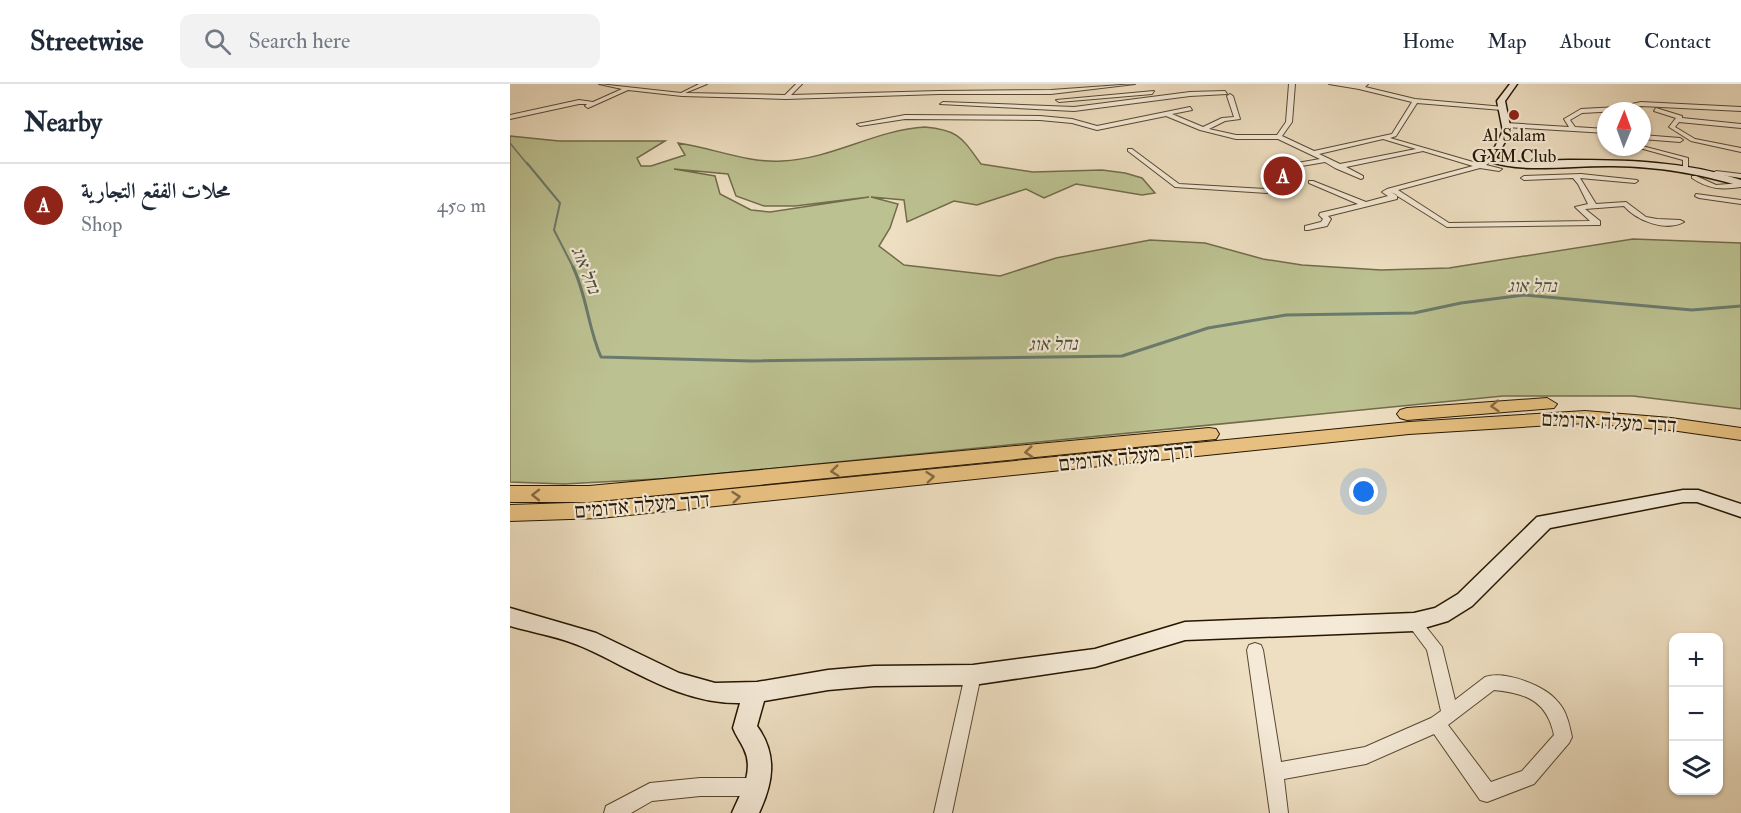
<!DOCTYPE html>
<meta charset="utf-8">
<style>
:root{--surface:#fff;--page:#f2f2f3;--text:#1f2937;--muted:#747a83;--line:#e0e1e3;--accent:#8f2418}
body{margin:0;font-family:"IM FELL Double Pica",Amiri,"Frank Ruhl Libre",serif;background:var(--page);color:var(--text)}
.controls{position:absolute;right:18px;bottom:18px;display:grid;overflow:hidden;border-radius:12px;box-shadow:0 2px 4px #0004}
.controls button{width:54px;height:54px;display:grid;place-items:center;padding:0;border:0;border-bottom:2px solid var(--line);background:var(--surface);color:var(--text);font:30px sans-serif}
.compass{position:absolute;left:1087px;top:18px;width:54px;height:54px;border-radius:50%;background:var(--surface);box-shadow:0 2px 4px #0004;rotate:1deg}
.you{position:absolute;left:854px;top:408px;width:21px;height:21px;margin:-15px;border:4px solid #fff;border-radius:50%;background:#1a73e8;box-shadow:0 0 0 9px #1a73e833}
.badge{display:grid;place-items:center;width:39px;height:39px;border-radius:50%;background:var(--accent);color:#fff;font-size:20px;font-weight:700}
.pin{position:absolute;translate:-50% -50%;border:3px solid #fff;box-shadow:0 2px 6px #0006}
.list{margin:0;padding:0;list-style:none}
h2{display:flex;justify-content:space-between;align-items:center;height:78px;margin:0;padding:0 24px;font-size:26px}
h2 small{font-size:20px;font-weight:400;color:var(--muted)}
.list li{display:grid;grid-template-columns:39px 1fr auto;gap:18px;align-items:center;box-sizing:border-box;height:84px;padding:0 24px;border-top:2px solid var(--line)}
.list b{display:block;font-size:22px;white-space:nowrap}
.list p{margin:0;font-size:20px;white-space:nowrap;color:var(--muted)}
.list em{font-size:20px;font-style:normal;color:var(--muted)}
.icon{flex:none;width:33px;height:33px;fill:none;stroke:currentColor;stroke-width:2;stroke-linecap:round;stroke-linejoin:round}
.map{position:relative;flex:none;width:1231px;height:729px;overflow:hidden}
header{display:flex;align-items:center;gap:36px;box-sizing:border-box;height:84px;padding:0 30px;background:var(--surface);border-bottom:2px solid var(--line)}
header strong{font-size:28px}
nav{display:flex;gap:33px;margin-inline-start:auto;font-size:21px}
.search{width:420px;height:54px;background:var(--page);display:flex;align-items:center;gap:15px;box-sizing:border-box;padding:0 21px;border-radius:12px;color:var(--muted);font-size:22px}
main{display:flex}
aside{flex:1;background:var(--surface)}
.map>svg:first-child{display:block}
</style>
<header>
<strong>Streetwise</strong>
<div class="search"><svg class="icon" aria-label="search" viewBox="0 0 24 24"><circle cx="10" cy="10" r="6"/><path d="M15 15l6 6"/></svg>Search here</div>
<nav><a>Home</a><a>Map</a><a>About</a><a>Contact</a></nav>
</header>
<main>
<aside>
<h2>Nearby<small></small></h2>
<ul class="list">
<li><span class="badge">A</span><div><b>محلات الفقع التجارية</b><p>Shop</p></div><em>450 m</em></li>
</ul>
</aside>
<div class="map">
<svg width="1231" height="729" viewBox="0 0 1231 729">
<rect width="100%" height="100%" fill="#eedfc2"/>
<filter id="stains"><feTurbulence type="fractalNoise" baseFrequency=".00333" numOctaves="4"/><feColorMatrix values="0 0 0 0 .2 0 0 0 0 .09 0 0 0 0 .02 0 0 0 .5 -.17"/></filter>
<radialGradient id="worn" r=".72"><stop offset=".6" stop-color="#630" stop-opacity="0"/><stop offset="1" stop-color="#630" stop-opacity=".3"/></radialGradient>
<path fill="#bcc191" stroke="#716c49" stroke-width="1.5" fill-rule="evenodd" d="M 415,43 C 449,46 452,54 471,80 L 523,88 L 592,86 L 615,89 L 632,94 L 645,109 L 632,111 L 566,100 L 534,114 L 516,105 L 467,121 L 444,117 L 397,138 L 394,116 L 361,113 L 388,120 L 380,144 L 369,162 L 394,181 L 490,192 L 546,174 L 640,156 L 695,159 L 753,175 L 792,181 L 871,186 L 939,184 L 1123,155 L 1231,159 L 1231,325 L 1123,312 L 993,312 L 165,394 L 54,400 L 0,398 L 0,52 L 49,57 L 155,57 L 127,74 L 131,82 L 141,82 L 175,71 L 168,59 C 203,64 237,79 272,77 C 322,75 365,46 415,43 ZM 164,85 L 218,90 L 226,112 L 254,122 L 285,122 L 359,113 L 260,128 L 241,126 L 210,110 L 205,92 Z"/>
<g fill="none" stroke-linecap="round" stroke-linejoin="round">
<path stroke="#6b7a6c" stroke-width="1.5" d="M 0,59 L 18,81"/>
<path stroke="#6b7a6c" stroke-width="2" d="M 17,79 L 50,119 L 44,146 L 64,185"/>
<path stroke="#6b7a6c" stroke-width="3" d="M 63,183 C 77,212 78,244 91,273 L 241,277 L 612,272 L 698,244 L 776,231 L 904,229 L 951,219 L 1014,211 L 1182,226 L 1231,222"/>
<defs>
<g id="street">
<path d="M 89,0 L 171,9 L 189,0 L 197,0 L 175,9 L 275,11 L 286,0 L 292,0 L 281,11 L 429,7 L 541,6 L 625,0 L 541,10 L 429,10 L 276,15 L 172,12 L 118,6 L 78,24 L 75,22 L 77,20 L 69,20 L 0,35 L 0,31 L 69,16 L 83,18 L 112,5 Z"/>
<path d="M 779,0 L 785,0 L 782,38 L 772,52 L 804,67 L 882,50 L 902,18 L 849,5 L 819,0 L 858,0 L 855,3 L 905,15 L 994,23 L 992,26 L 907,19 L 886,52 L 880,54 L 970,80 L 979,74 L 983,74 L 983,76 L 976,81 L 992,85 L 989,87 L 970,84 L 888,106 L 939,139 L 1080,137 L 1065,123 L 1078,120 L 1068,100 L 1063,94 L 1014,96 L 1011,94 L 1014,92 L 1071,90 L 1127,96 L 1128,97 L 1125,99 L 1070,94 L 1086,120 L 1116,118 L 1136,133 L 1147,135 L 1170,136 L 1174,138 C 1156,148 1127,137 1114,122 L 1075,125 L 1090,137 L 1090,141 L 1087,141 L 937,143 L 881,108 L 887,111 L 887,115 L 818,132 L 821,135 L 817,142 L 798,146 L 795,146 L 795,142 L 811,138 L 813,135 L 809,131 L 810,129 L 848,120 L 799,99 L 799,97 L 803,97 L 856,118 L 878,112 L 872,108 L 877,105 L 963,82 L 913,67 L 836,83 L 853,92 L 853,94 L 851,95 L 825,84 L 815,78 L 780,84 L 757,109 L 665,103 L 618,67 L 618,65 L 622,65 L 669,100 L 755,105 L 776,81 L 810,75 L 768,55 L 726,55 L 690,46 L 656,32 L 587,46 L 562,39 L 530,36 L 395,35 L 350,42 L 347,40 L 395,31 L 530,32 L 562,35 L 587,42 L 680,23 L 682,26 L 662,30 L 693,43 L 712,34 L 724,33 L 717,12 L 720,10 L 723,12 L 730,35 L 715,37 L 699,45 L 726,51 L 767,51 L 776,38 ZM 873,55 L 906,65 L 830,80 L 809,70 Z"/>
<path d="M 644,7 L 642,10 L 549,18 L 546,16 Z"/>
<path d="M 715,7 L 717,10 L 680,12 L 564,27 L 430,20 L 433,18 L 564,23 L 680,8 Z"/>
<path d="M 1131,18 L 1231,23 L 1231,27 L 1131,22 L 1108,27 L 1072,29 L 1060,36 L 1065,43 L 1096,45 L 1096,49 L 996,43 L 993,41 L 996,39 L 1059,43 L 1054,35 L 1071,25 L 1108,23 Z"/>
<path d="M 1146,24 L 1172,32 L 1172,34 L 1231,40 L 1231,44 L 1169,38 L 1165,43 L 1185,55 L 1231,64 L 1231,68 L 1181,57 L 1159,43 L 1166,34 L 1144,27 Z"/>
<path d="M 1132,51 L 1170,54 L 1173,56 L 1170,58 L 1132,55 Z"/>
<path d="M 1132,62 L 1178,74 L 1178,83 L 1173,84 L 1173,76 L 1126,63 Z"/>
<path d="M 1206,87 L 1231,90 L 1231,94 L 1204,90 L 1203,89 Z"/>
<path d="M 1182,92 L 1186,92 L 1206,101 L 1231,99 L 1231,103 C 1212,106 1198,105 1182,94 Z"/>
<path d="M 1186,110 L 1231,116 L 1231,120 L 1189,114 L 1185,112 Z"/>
<path d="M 904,532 L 909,534 L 932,563 L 945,616 L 975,593 C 995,586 1036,602 1048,618 C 1057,628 1059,640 1062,653 L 1059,659 L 1024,700 L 977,718 L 970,716 L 924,650 L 856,680 L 774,695 L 778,729 L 760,729 L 737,566 L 739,561 L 745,559 L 751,561 L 753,566 L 771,678 L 855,663 L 921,634 L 931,627 L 917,566 L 896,538 L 899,534 ZM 984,606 C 1016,609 1037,617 1044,651 L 1012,687 L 981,698 L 938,641 Z"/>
<path d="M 463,584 L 469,586 L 471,591 L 442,729 L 424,729 L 455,591 L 457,586 Z"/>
<path d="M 190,694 L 247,694 L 254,697 L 256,703 L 254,709 L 247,712 L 190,712 L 142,717 L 121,729 L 94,729 L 96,722 L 140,699 Z"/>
</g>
<g id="secondary">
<path d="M 1000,0 L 1007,0 L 995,17 L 1001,47 L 986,74 C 1010,82 1034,76 1059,76 C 1117,76 1175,77 1231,96 L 1231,102 C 1185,89 1151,83 1103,82 C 1063,81 1015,90 978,77 L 993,47 L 987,17 Z"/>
<path d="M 1173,406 L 1188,406 L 1231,420 L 1231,433 L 1187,418 L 1173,418 L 1040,444 L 962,522 L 938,537 L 904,547 L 675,556 L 585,583 L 463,601 L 364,602 L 318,606 L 254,617 L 247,642 C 268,671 263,699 249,729 L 222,729 C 230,710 245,687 234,665 C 231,658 226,652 223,644 L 230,619 C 172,620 126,587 75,564 C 52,553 24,549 0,542 L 0,524 L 86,549 L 169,589 L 205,599 L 247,598 L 318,586 L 364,582 L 463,581 L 585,565 L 675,538 L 904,529 L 925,524 L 948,510 L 1027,433 Z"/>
</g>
<g id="highway">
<path d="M 1037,314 L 1047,320 L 1044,324 L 897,336 L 890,334 L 887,330 L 890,326 L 897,324 Z"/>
<path d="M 1075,327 L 1161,334 L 1231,344 L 1231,356 L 1161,346 L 1075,339 L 899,350 L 90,434 L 0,437 L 0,421 L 90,418 L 899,338 Z"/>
<path d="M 699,344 L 706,345 L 709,350 L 706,355 L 79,418 L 0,418 L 0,402 L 79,402 Z"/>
</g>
</defs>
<use href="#street" stroke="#584831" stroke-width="2"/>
<use href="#secondary" stroke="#261601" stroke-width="3"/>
<use href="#highway" stroke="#261601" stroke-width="2"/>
<use href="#street" fill="#f4ead7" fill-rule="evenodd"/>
<use href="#secondary" fill="#f4ead7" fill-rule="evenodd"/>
<use href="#highway" fill="#e7c081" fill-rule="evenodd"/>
</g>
<defs><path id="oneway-chevron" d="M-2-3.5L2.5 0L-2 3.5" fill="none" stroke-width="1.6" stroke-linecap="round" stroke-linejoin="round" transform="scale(1.5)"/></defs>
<g stroke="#866b41">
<use href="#oneway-chevron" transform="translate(985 322) rotate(176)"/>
<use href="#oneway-chevron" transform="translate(519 368) rotate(174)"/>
<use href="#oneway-chevron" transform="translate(325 387) rotate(174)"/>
<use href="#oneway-chevron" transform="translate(420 393) rotate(-6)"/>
<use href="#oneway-chevron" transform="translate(26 411) rotate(-180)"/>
<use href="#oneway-chevron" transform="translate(226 413) rotate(-6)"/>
</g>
<circle fill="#8f2418" stroke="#f4ead7" stroke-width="2" cx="1004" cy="31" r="6"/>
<g text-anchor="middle" stroke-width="4.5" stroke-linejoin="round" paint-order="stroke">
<g font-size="18" fill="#261601" stroke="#f4ead7">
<text x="1004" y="57">Al Salam<tspan x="1004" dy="21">GYM Club</tspan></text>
</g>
<g font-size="18" font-style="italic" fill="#4e503f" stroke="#f4ead7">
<text transform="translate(76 186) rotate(68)" y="6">נחל אוג</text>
<text x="1022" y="208">נחל אוג</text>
<text transform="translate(543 260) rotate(-1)" y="6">נחל אוג</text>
</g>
<g font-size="21" fill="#261601" stroke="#f4ead7">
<text transform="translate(1099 338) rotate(3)" y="7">דרך מעלה אדומים</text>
<text transform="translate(616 373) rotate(-6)" y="7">דרך מעלה אדומים</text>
<text transform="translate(132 421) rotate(-5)" y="7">דרך מעלה אדומים</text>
</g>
</g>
<rect width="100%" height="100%" filter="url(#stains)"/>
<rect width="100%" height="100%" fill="url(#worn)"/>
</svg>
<div class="controls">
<button>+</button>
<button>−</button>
<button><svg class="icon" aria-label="layers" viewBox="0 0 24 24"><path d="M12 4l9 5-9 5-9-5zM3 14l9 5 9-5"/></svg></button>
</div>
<svg class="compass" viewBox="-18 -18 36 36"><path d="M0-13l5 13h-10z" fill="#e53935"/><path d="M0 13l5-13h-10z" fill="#747a83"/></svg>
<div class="you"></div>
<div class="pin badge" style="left:773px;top:92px">A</div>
</div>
</main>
